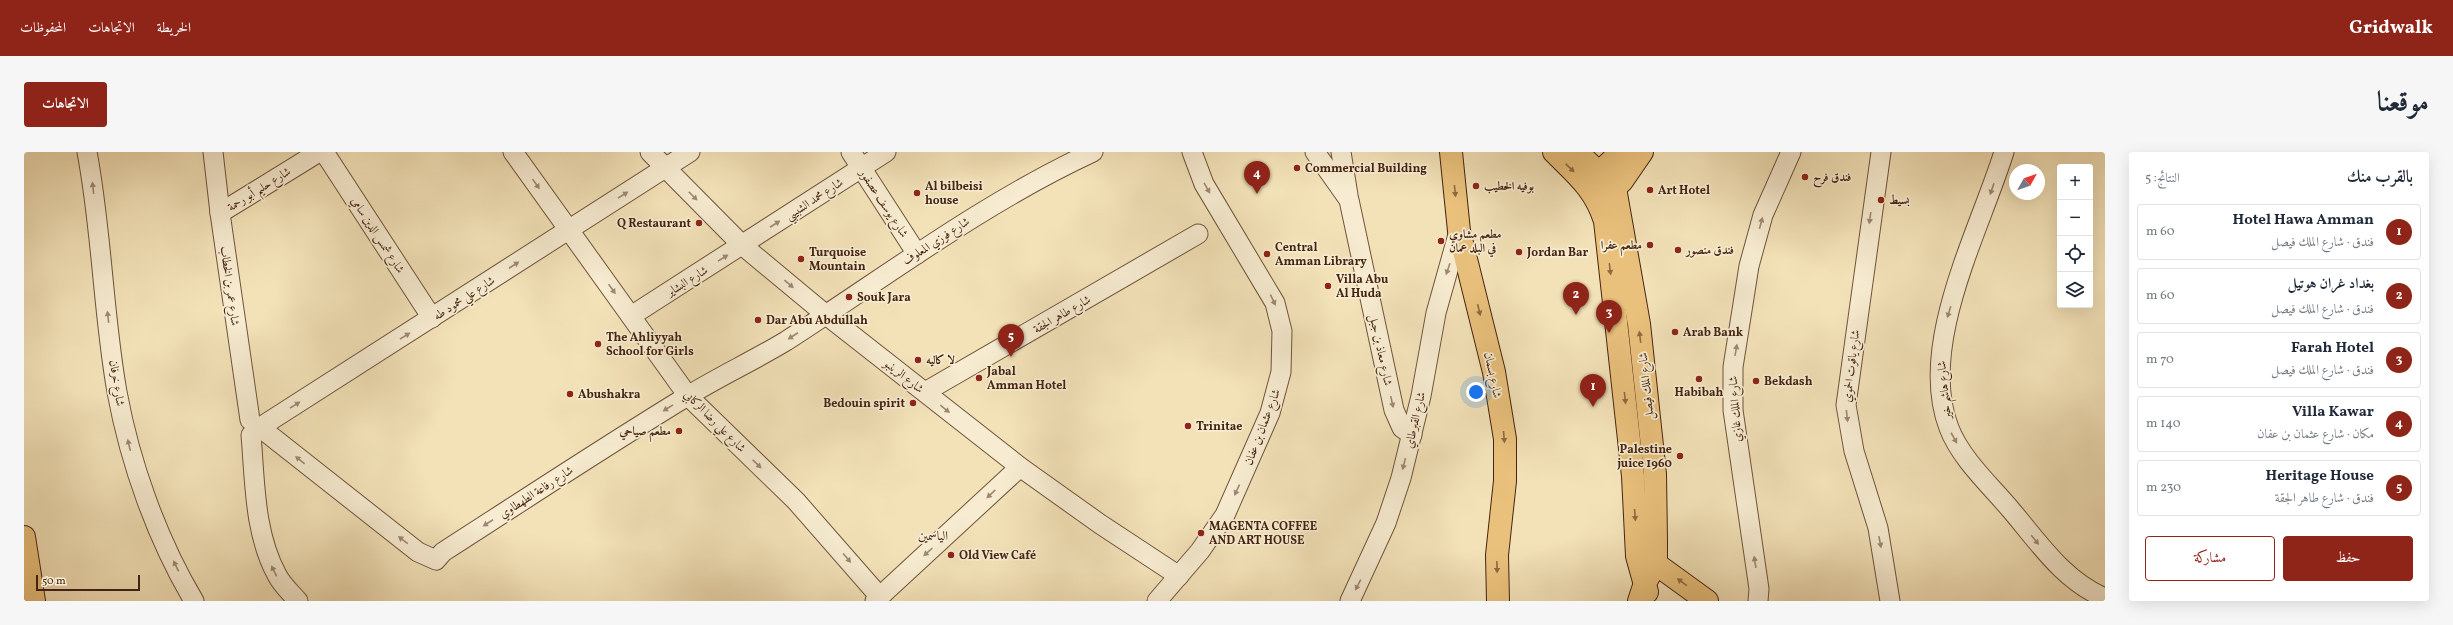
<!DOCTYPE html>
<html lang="ar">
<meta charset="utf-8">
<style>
:root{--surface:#fff;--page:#f6f6f7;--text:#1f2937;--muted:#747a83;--line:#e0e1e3;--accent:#8f2418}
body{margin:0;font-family:Vollkorn,Amiri,serif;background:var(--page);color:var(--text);direction:rtl}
.controls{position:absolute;right:12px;top:12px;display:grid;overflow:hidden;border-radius:4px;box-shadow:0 4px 16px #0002}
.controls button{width:36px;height:36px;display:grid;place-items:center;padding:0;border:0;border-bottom:1px solid var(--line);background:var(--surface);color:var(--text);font:20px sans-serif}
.compass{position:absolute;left:1985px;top:12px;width:36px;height:36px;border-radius:50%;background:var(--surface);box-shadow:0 4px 16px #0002;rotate:50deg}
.scale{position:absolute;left:12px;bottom:10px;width:104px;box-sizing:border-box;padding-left:4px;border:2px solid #442312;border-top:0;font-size:11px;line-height:14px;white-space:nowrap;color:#442312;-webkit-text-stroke:3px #f7ecd1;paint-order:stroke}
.you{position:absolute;left:1452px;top:240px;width:14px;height:14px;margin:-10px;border:3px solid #fff;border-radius:50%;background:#1a73e8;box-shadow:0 0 0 6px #1a73e833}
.badge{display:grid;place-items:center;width:26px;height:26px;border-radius:50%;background:var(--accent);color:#fff;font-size:13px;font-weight:700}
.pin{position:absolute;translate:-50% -33px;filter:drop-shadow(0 1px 2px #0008)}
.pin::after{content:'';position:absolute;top:21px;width:14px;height:12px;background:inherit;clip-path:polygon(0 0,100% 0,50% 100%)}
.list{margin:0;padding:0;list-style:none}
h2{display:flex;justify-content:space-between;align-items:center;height:52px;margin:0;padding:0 16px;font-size:17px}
h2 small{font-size:13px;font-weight:400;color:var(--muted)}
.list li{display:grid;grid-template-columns:26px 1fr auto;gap:12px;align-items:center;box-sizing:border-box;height:56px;margin:0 8px 8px;padding:0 8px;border:1px solid var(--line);border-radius:4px}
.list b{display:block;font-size:15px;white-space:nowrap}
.list p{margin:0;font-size:13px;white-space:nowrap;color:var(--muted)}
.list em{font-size:13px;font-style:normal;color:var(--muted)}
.actions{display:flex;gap:8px;padding:12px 16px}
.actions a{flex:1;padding:9px 0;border:1px solid var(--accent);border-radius:4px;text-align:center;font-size:14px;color:var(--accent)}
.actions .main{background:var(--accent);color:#fff}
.icon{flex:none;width:22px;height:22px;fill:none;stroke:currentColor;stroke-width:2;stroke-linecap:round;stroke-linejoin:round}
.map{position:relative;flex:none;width:2081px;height:449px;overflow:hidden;direction:ltr;border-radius:4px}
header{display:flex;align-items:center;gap:24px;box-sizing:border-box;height:56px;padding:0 20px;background:var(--accent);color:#fff}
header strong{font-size:19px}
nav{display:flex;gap:22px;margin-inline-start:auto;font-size:14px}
.intro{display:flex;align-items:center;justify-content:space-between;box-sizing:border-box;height:96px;padding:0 24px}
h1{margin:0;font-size:28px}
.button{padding:10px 18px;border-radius:4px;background:var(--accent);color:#fff;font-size:14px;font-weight:700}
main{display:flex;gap:24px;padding:0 24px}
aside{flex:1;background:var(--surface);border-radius:4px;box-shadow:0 4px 16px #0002}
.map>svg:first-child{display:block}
</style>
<header>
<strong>Gridwalk</strong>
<nav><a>الخريطة</a><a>الاتجاهات</a><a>المحفوظات</a></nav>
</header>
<div class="intro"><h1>موقعنا</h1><a class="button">الاتجاهات</a></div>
<main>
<aside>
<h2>بالقرب منك<small>النتائج: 5</small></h2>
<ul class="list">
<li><span class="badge">1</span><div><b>Hotel Hawa Amman</b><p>فندق · شارع الملك فيصل</p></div><em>60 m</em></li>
<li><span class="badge">2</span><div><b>بغداد غران هوتيل</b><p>فندق · شارع الملك فيصل</p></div><em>60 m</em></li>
<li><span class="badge">3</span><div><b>Farah Hotel</b><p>فندق · شارع الملك فيصل</p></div><em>70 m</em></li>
<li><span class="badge">4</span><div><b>Villa Kawar</b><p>مكان · شارع عثمان بن عفان</p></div><em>140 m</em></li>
<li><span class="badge">5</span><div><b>Heritage House</b><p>فندق · شارع طاهر الجقة</p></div><em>230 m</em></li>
</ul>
<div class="actions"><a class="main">حفظ</a><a>مشاركة</a></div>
</aside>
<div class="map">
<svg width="2081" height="449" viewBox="0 0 2081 449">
<rect width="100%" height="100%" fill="#f3e2b8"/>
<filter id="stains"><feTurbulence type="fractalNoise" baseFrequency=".005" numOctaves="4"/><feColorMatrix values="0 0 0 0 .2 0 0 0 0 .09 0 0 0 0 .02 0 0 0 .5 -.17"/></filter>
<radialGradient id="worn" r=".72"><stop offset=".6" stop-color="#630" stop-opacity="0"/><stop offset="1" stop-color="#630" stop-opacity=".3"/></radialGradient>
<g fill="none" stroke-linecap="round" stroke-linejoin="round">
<defs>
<g id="minor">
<path d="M 63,0 C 78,79 79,161 93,240 C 106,311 133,387 170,449"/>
<path d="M 189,0 L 196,61 L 226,268"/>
<path d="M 300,0 L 408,166"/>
<path d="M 489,0 L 664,244 L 772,349 L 856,445"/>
<path d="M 626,0 L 718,93 L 801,162 L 996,315 L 1076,372 L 1155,424"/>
<path d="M 827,0 L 893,102"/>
<path d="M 1291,0 L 1325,48 L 1370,258 L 1378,276 L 1388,283"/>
<path d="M 1317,0 L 1324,43"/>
<path d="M 1857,0 L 1822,253 L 1830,299 L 1854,376 L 1866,449"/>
<path d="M 1980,0 C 1955,80 1893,194 1925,276 C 1937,307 1966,333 1987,358 C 2015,391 2040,429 2081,446"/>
<path d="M 196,61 L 295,0"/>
<path d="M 607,164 L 862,0"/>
<path d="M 901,240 L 1174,82"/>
<path d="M 238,274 L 666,0"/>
<path d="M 238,277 L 394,400 L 412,408 L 419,400 C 500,348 580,295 662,245 C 694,225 729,209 762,189 C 863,124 959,51 1069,0"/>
<path d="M 227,283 C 231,329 230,381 253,423 C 258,433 267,441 274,449"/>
<path d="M 851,449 L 996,315"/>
<path d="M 1133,449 L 1176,399 L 1201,363 L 1246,261 L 1257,220 L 1258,179 L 1251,151 L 1180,32 L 1168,0"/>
<path d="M 1326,449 L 1362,371 L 1377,326 L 1397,244 L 1412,161 L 1435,79"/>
<path d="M 1734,449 L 1735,437 L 1709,258 L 1709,215 L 1725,114 L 1739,63 L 1767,0"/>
</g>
<g id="major">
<path d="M 1427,0 L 1435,79 L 1470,220 L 1481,287 L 1481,329 L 1473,403 L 1474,449"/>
<path d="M 1530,0 C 1553,23 1571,37 1581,69 L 1609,324 L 1613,404 L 1623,440"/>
<path d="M 1553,0 L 1591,36 L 1615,172 L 1631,322 L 1632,388 L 1632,412 L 1621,431 L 1615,449"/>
<path d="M 1566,29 L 1597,0"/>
<path d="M 1581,45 L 1598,29 L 1618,0"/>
<path d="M 0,385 L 10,449"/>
<path d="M 1632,412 L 1683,449"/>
</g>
</defs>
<use href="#minor" stroke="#70533c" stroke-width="21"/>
<use href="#major" stroke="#442312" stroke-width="24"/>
<use href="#minor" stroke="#f7ecd1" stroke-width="19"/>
<use href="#major" stroke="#eac17c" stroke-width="22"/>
</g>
<defs><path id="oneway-solid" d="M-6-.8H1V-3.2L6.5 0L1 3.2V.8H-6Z"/></defs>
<g fill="#8f6a42">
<use href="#oneway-solid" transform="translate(1546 16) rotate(44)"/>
<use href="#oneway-solid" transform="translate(1431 39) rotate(84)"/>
<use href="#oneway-solid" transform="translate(1586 117) rotate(83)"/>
<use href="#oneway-solid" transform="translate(1455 158) rotate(77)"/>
<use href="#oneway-solid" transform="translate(1616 185) rotate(-97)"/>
<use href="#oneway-solid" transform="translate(1601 246) rotate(84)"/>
<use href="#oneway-solid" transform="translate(1480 285) rotate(85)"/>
<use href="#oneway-solid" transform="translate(1611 363) rotate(86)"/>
<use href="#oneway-solid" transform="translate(1473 415) rotate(89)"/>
<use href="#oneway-solid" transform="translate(1658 430) rotate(-144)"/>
</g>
<g fill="#9e8872">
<use href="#oneway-solid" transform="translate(512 32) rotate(54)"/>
<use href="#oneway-solid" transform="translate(69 36) rotate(-97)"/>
<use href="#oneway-solid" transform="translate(1183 36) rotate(60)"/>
<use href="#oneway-solid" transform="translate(1968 37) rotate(109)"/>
<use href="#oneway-solid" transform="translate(599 43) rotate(-32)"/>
<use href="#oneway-solid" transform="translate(669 44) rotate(45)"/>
<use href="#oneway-solid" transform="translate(1846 66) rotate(98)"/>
<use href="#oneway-solid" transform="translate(1737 71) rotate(-75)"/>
<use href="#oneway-solid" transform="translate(751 72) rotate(-33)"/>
<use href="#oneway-solid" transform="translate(699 106) rotate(-32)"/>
<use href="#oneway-solid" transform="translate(490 113) rotate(-33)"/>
<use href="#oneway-solid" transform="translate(1424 117) rotate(109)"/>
<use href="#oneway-solid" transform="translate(765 132) rotate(40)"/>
<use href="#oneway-solid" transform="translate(588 137) rotate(55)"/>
<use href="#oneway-solid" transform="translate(1249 148) rotate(65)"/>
<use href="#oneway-solid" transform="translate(1925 160) rotate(107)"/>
<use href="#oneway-solid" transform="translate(84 165) rotate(-97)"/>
<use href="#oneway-solid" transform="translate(381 184) rotate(-32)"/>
<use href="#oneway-solid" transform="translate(769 184) rotate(147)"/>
<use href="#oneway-solid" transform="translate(1712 198) rotate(-80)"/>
<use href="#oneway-solid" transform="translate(1368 250) rotate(78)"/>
<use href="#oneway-solid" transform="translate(271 253) rotate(-32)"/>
<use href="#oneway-solid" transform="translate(644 256) rotate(148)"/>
<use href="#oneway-solid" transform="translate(921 257) rotate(39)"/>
<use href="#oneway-solid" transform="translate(1823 264) rotate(84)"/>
<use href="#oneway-solid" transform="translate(1930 286) rotate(61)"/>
<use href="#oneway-solid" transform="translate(105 293) rotate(-103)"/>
<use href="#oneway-solid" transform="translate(276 308) rotate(-141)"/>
<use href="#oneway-solid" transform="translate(733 312) rotate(44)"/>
<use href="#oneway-solid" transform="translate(1380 312) rotate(104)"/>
<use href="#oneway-solid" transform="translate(1213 338) rotate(115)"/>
<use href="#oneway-solid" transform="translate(967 342) rotate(137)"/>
<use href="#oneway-solid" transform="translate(464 371) rotate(147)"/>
<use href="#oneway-solid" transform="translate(379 388) rotate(-143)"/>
<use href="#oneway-solid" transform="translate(2011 388) rotate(51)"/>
<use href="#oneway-solid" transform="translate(1856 390) rotate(79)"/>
<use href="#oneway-solid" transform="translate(904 400) rotate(138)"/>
<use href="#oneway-solid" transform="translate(823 406) rotate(50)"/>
<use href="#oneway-solid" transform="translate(1731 410) rotate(-99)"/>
<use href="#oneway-solid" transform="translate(152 414) rotate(-116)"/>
<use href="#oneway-solid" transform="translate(250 419) rotate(-116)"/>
<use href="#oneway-solid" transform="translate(1334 433) rotate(117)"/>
</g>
<g fill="#8f2418" stroke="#f7ecd1" stroke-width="1.5">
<circle cx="1273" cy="16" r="4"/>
<circle cx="1781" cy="25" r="4"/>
<circle cx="1452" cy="34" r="4"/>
<circle cx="1626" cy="38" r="4"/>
<circle cx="893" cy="41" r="4"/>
<circle cx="1857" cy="48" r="4"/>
<circle cx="675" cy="71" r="4"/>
<circle cx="1417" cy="89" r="4"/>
<circle cx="1626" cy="93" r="4"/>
<circle cx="1654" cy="98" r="4"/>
<circle cx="1495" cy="100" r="4"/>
<circle cx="1243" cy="102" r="4"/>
<circle cx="777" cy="107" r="4"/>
<circle cx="1304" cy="134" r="4"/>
<circle cx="825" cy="145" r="4"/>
<circle cx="734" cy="168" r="4"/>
<circle cx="1651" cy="180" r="4"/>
<circle cx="574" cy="192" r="4"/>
<circle cx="894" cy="208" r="4"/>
<circle cx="955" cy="226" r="4"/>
<circle cx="1675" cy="227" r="4"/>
<circle cx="1732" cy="229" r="4"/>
<circle cx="546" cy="242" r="4"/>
<circle cx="889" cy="251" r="4"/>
<circle cx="1164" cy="274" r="4"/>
<circle cx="655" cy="279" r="4"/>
<circle cx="1656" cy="304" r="4"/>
<circle cx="1177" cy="381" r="4"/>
<circle cx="927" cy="403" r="4"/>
</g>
<g text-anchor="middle" stroke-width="3.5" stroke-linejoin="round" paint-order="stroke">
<g font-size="12" font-weight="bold" fill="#442312" stroke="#f7ecd1" text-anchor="start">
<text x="1281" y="20">Commercial Building</text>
<text x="1789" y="29">فندق فرح</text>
<text x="901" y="38">Al bilbeisi<tspan x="901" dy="14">house</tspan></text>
<text x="1460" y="38">بوفيه الخطيب</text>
<text x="1634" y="42">Art Hotel</text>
<text x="1865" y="52">بسيط</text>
<text x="667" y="75" text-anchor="end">Q Restaurant</text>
<text x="1425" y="86">مطعم مشاوي<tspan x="1425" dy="14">في البلد عمان</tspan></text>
<text x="1618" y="97" text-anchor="end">مطعم عفرا</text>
<text x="1251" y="99">Central<tspan x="1251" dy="14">Amman Library</tspan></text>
<text x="1662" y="102">فندق منصور</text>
<text x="785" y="104">Turquoise<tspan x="785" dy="14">Mountain</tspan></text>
<text x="1503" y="104">Jordan Bar</text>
<text x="1312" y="131">Villa Abu<tspan x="1312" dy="14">Al Huda</tspan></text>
<text x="833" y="149">Souk Jara</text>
<text x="742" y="172">Dar Abu Abdullah</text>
<text x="1659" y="184">Arab Bank</text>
<text x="582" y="189">The Ahliyyah<tspan x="582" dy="14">School for Girls</tspan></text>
<text x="902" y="212">لا كاليه</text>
<text x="963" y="223">Jabal<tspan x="963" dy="14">Amman Hotel</tspan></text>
<text x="1740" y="233">Bekdash</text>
<text x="1675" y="244" text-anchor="middle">Habibah</text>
<text x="554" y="246">Abushakra</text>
<text x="881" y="255" text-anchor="end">Bedouin spirit</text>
<text x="1172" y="278">Trinitae</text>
<text x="647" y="283" text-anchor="end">مطعم صياحي</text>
<text x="1648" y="301" text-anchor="end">Palestine<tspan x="1648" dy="14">juice 1960</tspan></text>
<text x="1185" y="378">MAGENTA COFFEE<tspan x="1185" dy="14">AND ART HOUSE</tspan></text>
<text x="935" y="407">Old View Café</text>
</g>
<g font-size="12" fill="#442312" stroke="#f7ecd1">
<text transform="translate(235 37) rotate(-32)" y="4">شارع حليم أبو رحمة</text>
<text transform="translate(790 47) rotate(-33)" y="4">شارع محمد الشبيبي</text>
<text transform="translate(860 51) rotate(57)" y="4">شارع يوسف عصفور</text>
<text transform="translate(354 83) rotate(57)" y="4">شارع شمس الدين سامي</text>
<text transform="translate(912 89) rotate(-33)" y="4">شارع فوزي المعلوف</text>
<text transform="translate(663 129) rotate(-32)" y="4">شارع البشاير</text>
<text transform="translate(206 134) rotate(82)" y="4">شارع عمر بن الخطاب</text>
<text transform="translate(440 146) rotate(-33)" y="4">شارع علي محمود طه</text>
<text transform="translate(1038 162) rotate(-30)" y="4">شارع طاهر الجقة</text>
<text transform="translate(1357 198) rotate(78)" y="4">شارع معاذ بن جبل</text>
<text transform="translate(1827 214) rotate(-83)" y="4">شارع ياقوت الحموي</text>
<text transform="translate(1469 223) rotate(78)" y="4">شارع بسمان</text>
<text transform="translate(880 224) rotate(38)" y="4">شارع الرينبو</text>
<text transform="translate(93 231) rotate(81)" y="4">شارع خرفان</text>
<text transform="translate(1622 234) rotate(-96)" y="4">شارع الملك فيصل</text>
<text transform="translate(1920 238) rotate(-96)" y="4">شارع هاشم خير</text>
<text transform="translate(1711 257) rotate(-94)" y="4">شارع الملك غازي</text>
<text transform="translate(1391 268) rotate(-77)" y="4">شارع القبرطاي</text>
<text transform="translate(691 269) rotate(45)" y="4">شارع علي رضا الركابي</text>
<text transform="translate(1238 275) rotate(-69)" y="4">شارع عثمان بن عفان</text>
<text transform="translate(512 340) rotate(-33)" y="4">شارع رفاعة الطهطاوي</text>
</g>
<g font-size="13" fill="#442312" stroke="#f7ecd1">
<text x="909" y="388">الياسمين</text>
</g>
</g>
<rect width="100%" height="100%" filter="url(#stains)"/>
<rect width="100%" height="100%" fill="url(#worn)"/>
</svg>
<div class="controls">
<button>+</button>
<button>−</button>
<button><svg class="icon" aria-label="locate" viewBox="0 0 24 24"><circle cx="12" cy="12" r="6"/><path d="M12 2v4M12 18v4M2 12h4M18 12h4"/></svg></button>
<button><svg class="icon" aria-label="layers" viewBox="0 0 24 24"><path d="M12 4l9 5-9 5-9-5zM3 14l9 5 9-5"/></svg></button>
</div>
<svg class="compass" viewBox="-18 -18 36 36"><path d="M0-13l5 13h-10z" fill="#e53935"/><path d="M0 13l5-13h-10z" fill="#747a83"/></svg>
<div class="scale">50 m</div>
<div class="you"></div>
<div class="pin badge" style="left:1569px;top:255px">1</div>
<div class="pin badge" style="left:1552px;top:163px">2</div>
<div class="pin badge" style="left:1585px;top:181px">3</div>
<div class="pin badge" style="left:1233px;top:42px">4</div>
<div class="pin badge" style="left:987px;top:205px">5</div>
</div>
</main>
